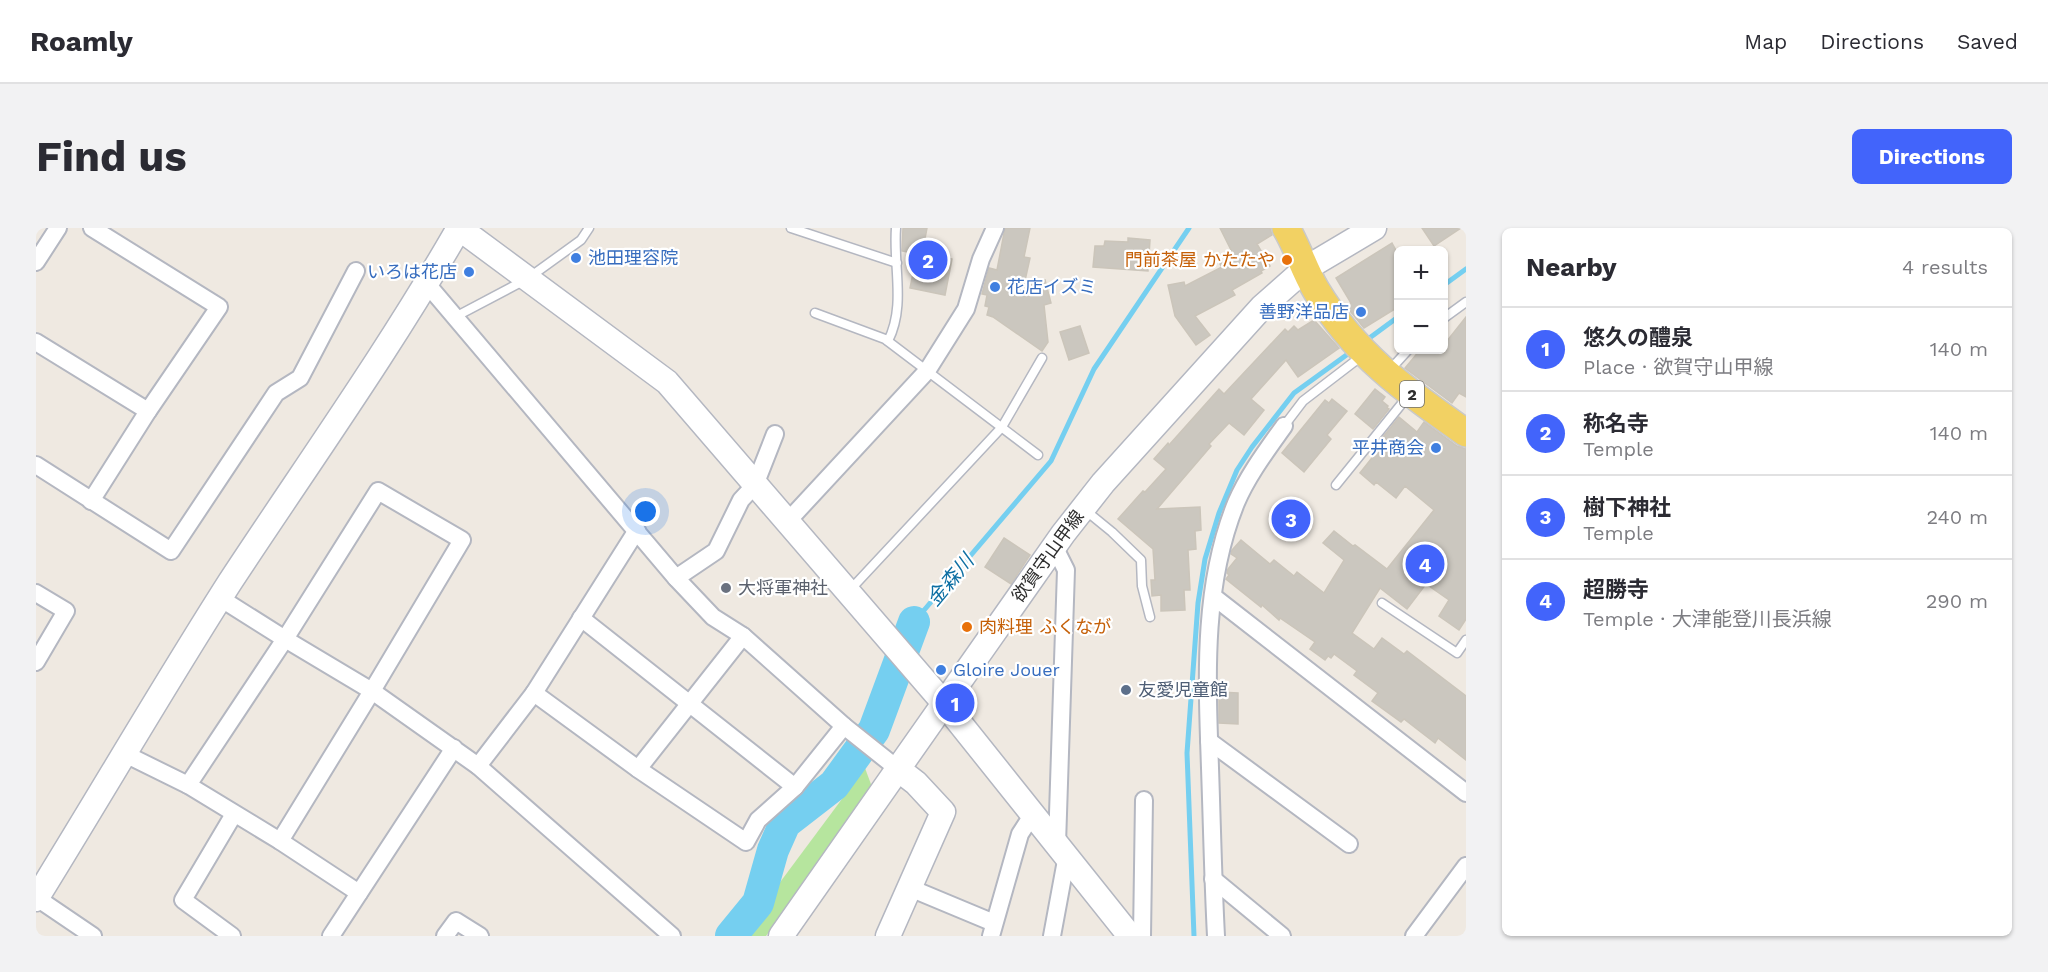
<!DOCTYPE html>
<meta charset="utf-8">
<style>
:root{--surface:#fff;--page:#f2f2f3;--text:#2b2b33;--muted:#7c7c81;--line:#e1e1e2;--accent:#4264fb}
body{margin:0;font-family:"Work Sans","Noto Sans JP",sans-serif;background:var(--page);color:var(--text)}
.controls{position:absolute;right:18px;top:18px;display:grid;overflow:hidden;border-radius:9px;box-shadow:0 2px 4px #0004}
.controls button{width:54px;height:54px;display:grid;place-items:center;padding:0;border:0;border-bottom:2px solid var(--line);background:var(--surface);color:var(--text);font:30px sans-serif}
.you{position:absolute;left:610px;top:284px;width:21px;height:21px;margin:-15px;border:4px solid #fff;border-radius:50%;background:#1a73e8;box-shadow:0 0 0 9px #1a73e833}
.badge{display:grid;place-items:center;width:39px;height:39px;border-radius:50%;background:var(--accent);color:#fff;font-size:20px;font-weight:700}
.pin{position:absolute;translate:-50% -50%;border:3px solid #fff;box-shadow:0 2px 6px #0006}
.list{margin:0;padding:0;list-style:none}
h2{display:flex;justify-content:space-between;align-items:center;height:78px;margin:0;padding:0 24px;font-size:26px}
h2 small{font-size:20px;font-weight:400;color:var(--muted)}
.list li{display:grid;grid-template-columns:39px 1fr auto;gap:18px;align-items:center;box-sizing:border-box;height:84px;padding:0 24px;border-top:2px solid var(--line)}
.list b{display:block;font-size:22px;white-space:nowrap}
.list p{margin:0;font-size:20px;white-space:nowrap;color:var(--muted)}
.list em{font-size:20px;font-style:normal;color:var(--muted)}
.map{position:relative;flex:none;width:1430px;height:708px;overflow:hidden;border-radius:9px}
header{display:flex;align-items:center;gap:36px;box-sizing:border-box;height:84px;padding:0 30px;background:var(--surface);border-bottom:2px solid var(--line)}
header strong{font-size:28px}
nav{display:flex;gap:33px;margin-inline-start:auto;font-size:21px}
.intro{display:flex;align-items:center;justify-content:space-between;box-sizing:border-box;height:144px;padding:0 36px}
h1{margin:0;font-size:42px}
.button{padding:15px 27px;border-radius:9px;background:var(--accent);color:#fff;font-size:21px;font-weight:700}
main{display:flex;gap:36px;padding:0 36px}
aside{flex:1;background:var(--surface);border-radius:9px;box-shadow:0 2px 4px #0004}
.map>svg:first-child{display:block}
</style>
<header>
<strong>Roamly</strong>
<nav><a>Map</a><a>Directions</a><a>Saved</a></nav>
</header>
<div class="intro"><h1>Find us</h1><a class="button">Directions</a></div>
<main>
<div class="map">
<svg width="1430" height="708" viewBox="0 0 1430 708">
<rect width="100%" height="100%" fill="#efe9e1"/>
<path fill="#b6e59e" d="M 829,540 L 836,559 L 730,708 L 704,708 Z"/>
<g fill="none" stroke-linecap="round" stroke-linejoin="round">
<g stroke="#75cff0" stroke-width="5">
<path d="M 1408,57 L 1430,41"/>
<path d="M 1328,114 L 1362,89"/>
<path d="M 878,394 L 1015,233 L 1058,141 L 1153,0"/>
<path d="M 1158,708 L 1151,525 L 1162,375 L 1169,331 L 1183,285 L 1201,242 L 1216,219 L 1258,165 L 1316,123"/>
</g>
<path stroke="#75cff0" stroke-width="32" d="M 695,708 L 722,675 L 737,622 L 749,595 L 798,557 L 838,502 L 878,394"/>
</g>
<g fill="#cbc7bf" stroke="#cbc5ba" stroke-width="1.5">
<path d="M 867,0 L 891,0 L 887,21 L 908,26 L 908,29 L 916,31 L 909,67 L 874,60 L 881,26 L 866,23 Z"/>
<path d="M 969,0 L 994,0 L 988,29 L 994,30 L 988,57 L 1009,52 L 1015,75 L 1008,77 L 1012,114 L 1006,123 L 957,89 L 951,87 L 953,79 L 949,78 L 951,67 L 946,66 L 953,40 L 961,42 Z"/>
<path d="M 1184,0 L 1234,0 L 1236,7 L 1221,16 L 1234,38 L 1225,43 L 1226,45 L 1196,62 L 1199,67 L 1159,88 L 1174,107 L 1160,117 L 1139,88 L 1132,57 L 1148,54 L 1149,58 L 1186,39 L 1184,36 L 1198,28 Z"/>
<path d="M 1386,0 L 1425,0 L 1398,18 Z"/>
<path d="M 1092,10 L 1114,12 L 1112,43 L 1057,39 L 1059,18 L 1068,18 L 1069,13 L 1092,14 Z"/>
<path d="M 1356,15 L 1362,26 L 1362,79 L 1328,100 L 1310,78 L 1315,75 L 1300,50 Z"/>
<path d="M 1430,89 L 1430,169 L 1423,165 L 1416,175 L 1369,140 L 1384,122 L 1407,122 L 1407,118 Z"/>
<path d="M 1278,92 L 1303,120 L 1262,149 L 1250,132 L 1215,171 L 1228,182 L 1208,207 L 1193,195 L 1173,216 L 1175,218 L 1121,281 L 1164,279 L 1165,302 L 1159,303 L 1160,321 L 1152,322 L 1154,362 L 1148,362 L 1149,382 L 1125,383 L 1125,367 L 1116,368 L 1115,352 L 1119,352 L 1117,321 L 1082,291 L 1107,263 L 1109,264 L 1130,241 L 1118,231 L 1132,215 L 1133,217 L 1183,161 L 1188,166 L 1249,101 L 1252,104 L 1258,98 L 1262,102 Z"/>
<path d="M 1044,98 L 1053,125 L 1033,132 L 1024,104 Z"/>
<path d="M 1339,161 L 1349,169 L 1346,173 L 1352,178 L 1351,180 L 1353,181 L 1337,201 L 1319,186 Z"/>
<path d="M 1296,171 L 1311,183 L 1291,207 L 1295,211 L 1268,244 L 1246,225 L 1289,172 L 1293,175 Z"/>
<path d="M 1363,189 L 1381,204 L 1388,194 L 1421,218 L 1430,221 L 1430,391 L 1423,402 L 1403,388 L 1413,372 L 1390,356 L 1371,381 L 1344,360 L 1316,405 L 1338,421 L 1346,410 L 1368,426 L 1371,423 L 1430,468 L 1430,532 L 1402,510 L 1399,515 L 1368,491 L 1365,494 L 1336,473 L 1342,465 L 1318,447 L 1321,443 L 1298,426 L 1295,430 L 1292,428 L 1289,432 L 1274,421 L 1279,414 L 1244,390 L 1243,392 L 1226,377 L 1225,379 L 1190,351 L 1193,347 L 1191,345 L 1192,341 L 1201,330 L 1195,326 L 1196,322 L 1205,312 L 1234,336 L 1238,332 L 1258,348 L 1261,344 L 1288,365 L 1307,334 L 1308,332 L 1287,315 L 1298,303 L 1317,318 L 1319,317 L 1351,341 L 1398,282 L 1369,258 L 1360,270 L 1340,254 L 1338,257 L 1324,245 L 1351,211 L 1347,209 Z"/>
<path d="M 968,310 L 994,327 L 975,356 L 949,339 Z"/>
<path d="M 1183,464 L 1202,465 L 1202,496 L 1183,495 Z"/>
</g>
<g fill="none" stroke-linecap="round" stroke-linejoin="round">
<defs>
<g id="lane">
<path d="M 755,0 L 861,35"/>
<path d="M 779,85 L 849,111 L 1002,227"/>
<path d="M 419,89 L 491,51 L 545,12 L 553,0"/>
<path d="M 1408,90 L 1430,74"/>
<path d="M 852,113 C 870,78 857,38 860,0"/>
<path d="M 1352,144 L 1372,122"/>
<path d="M 1248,198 L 1267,173 L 1327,127"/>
<path d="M 1300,257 L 1372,168"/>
<path d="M 1049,282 L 1076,304 L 1105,332 L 1106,358 L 1114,389"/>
<path d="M 814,362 L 966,199 L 1006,130"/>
<path d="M 1346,375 L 1421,425 L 1430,412"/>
</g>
<g id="street">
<path d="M 0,34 L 22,0"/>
<path d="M 391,56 L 640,350 L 677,389 L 707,408 L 808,498 L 862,541"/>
<path d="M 0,114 L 112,183"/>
<path d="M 0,237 L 135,323 L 240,165 L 264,150 L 320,43"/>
<path d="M 55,273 L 112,183 L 183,79 L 56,0"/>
<path d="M 751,294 L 891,143 L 930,81 L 945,31 L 959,0"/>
<path d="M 1018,318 L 1030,342 L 1021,616"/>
<path d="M 640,350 L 680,323 L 705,272 L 719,257 L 739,206"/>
<path d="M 0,365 L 30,383 L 0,434"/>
<path d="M 1178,369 L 1430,565"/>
<path d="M 184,370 L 249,411 L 336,463 L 442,538 L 636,708"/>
<path d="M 545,390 L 759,559"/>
<path d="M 498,465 L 602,541 L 710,614 L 722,592 L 759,559 L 808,498"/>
<path d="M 1173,513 L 1313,616"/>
<path d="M 87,525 L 152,557 L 244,613 L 323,665"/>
<path d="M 442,538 L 498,465 L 601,302"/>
<path d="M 602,541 L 707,408"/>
<path d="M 152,557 L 249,411 L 342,263 L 426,312 L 336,463 L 244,613"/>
<path d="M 1177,651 L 1246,708"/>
<path d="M 874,660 L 958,695"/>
<path d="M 1,670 L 57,708"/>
<path d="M 196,708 L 147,672 L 198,586"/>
<path d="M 295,708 L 418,520"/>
<path d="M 409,708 L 420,693 L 444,708"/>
<path d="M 955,708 L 984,606 L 997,586"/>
<path d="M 1016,708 L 1031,627"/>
<path d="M 1106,708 L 1108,572"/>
<path d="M 1180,708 C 1177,652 1176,596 1174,540 C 1171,451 1166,359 1200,275 C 1212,247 1231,222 1248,198"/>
<path d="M 1378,708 L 1430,638"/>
</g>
<g id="secondary">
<path d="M 423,0 L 631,154 L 907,474 L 1094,708"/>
<path d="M 0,671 C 65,566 127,459 194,354 C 271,237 353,122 423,0"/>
<path d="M 745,708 L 862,541"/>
<path d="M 852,708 L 907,584 L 880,555 L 862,541 L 1027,306 L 1067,255 L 1226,79 L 1269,41 L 1338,0"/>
</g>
<path id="primary" d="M 1250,0 C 1262,20 1268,42 1280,62 C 1320,128 1369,162 1430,205"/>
</defs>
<use href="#lane" stroke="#b4b7c1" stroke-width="11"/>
<use href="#street" stroke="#b4b7c1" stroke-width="20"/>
<use href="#secondary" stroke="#b4b7c1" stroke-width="27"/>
<use href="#primary" stroke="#c9c9c9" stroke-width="30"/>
<use href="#lane" stroke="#fff" stroke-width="8"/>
<use href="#street" stroke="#fff" stroke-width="16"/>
<use href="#secondary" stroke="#fff" stroke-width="24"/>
<use href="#primary" stroke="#f2d163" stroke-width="27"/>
</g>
<g fill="#3f7fe0" stroke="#fff" stroke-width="2">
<circle cx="540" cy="30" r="6"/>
<circle cx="433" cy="44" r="6"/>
<circle cx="959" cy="59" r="6"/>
<circle cx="1325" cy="84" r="6"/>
<circle cx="1400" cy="220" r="6"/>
<circle cx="905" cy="442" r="6"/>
</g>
<g fill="#e8710a" stroke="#fff" stroke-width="2">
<circle cx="1251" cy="32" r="6"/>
<circle cx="931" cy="399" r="6"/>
</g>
<circle fill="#6b7280" stroke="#fff" stroke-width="2" cx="690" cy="360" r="6"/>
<circle fill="#5c6f8a" stroke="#fff" stroke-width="2" cx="1090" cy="462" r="6"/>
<g text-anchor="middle" stroke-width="4.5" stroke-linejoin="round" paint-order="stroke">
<rect fill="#fff" stroke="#6d6d6d" stroke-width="1.5" x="1364" y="153" width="24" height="26" rx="4.5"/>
<g font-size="16" font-weight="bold" fill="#2e2e2e">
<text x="1376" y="172">2</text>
</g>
<g font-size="18" fill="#366cbe" stroke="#fff" text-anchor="start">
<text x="552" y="36">池田理容院</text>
<text x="421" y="50" text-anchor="end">いろは花店</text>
<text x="971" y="65">花店イズミ</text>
<text x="1313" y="90" text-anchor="end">善野洋品店</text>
<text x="1388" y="226" text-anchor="end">平井商会</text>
<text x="917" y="448">Gloire Jouer</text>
</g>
<g font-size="18" fill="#c56008" stroke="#fff" text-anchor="end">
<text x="1239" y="38">門前茶屋 かたたや</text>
<text x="943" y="405" text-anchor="start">肉料理 ふくなが</text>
</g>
<g font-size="18" fill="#2e2e2e" stroke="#fff">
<text transform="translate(1012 328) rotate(-54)" y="6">欲賀守山甲線</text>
</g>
<g font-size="18" fill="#5b616d" stroke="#fff" text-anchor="start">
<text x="702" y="366">大将軍神社</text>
</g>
<g font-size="18" fill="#4e5e75" stroke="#fff" text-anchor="start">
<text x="1102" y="468">友愛児童館</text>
</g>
<g font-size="20" font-style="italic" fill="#0d6fa3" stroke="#fff">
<text transform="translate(914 352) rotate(-50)" y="7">金森川</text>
</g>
</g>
</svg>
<div class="controls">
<button>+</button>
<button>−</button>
</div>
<div class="you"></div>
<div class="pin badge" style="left:919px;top:475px">1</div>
<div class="pin badge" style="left:892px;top:32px">2</div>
<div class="pin badge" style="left:1255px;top:291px">3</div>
<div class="pin badge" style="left:1389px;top:336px">4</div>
</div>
<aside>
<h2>Nearby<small>4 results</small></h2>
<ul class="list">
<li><span class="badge">1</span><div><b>悠久の醴泉</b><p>Place · 欲賀守山甲線</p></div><em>140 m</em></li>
<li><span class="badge">2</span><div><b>称名寺</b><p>Temple</p></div><em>140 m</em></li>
<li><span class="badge">3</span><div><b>樹下神社</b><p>Temple</p></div><em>240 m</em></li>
<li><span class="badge">4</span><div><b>超勝寺</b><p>Temple · 大津能登川長浜線</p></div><em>290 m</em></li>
</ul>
</aside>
</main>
